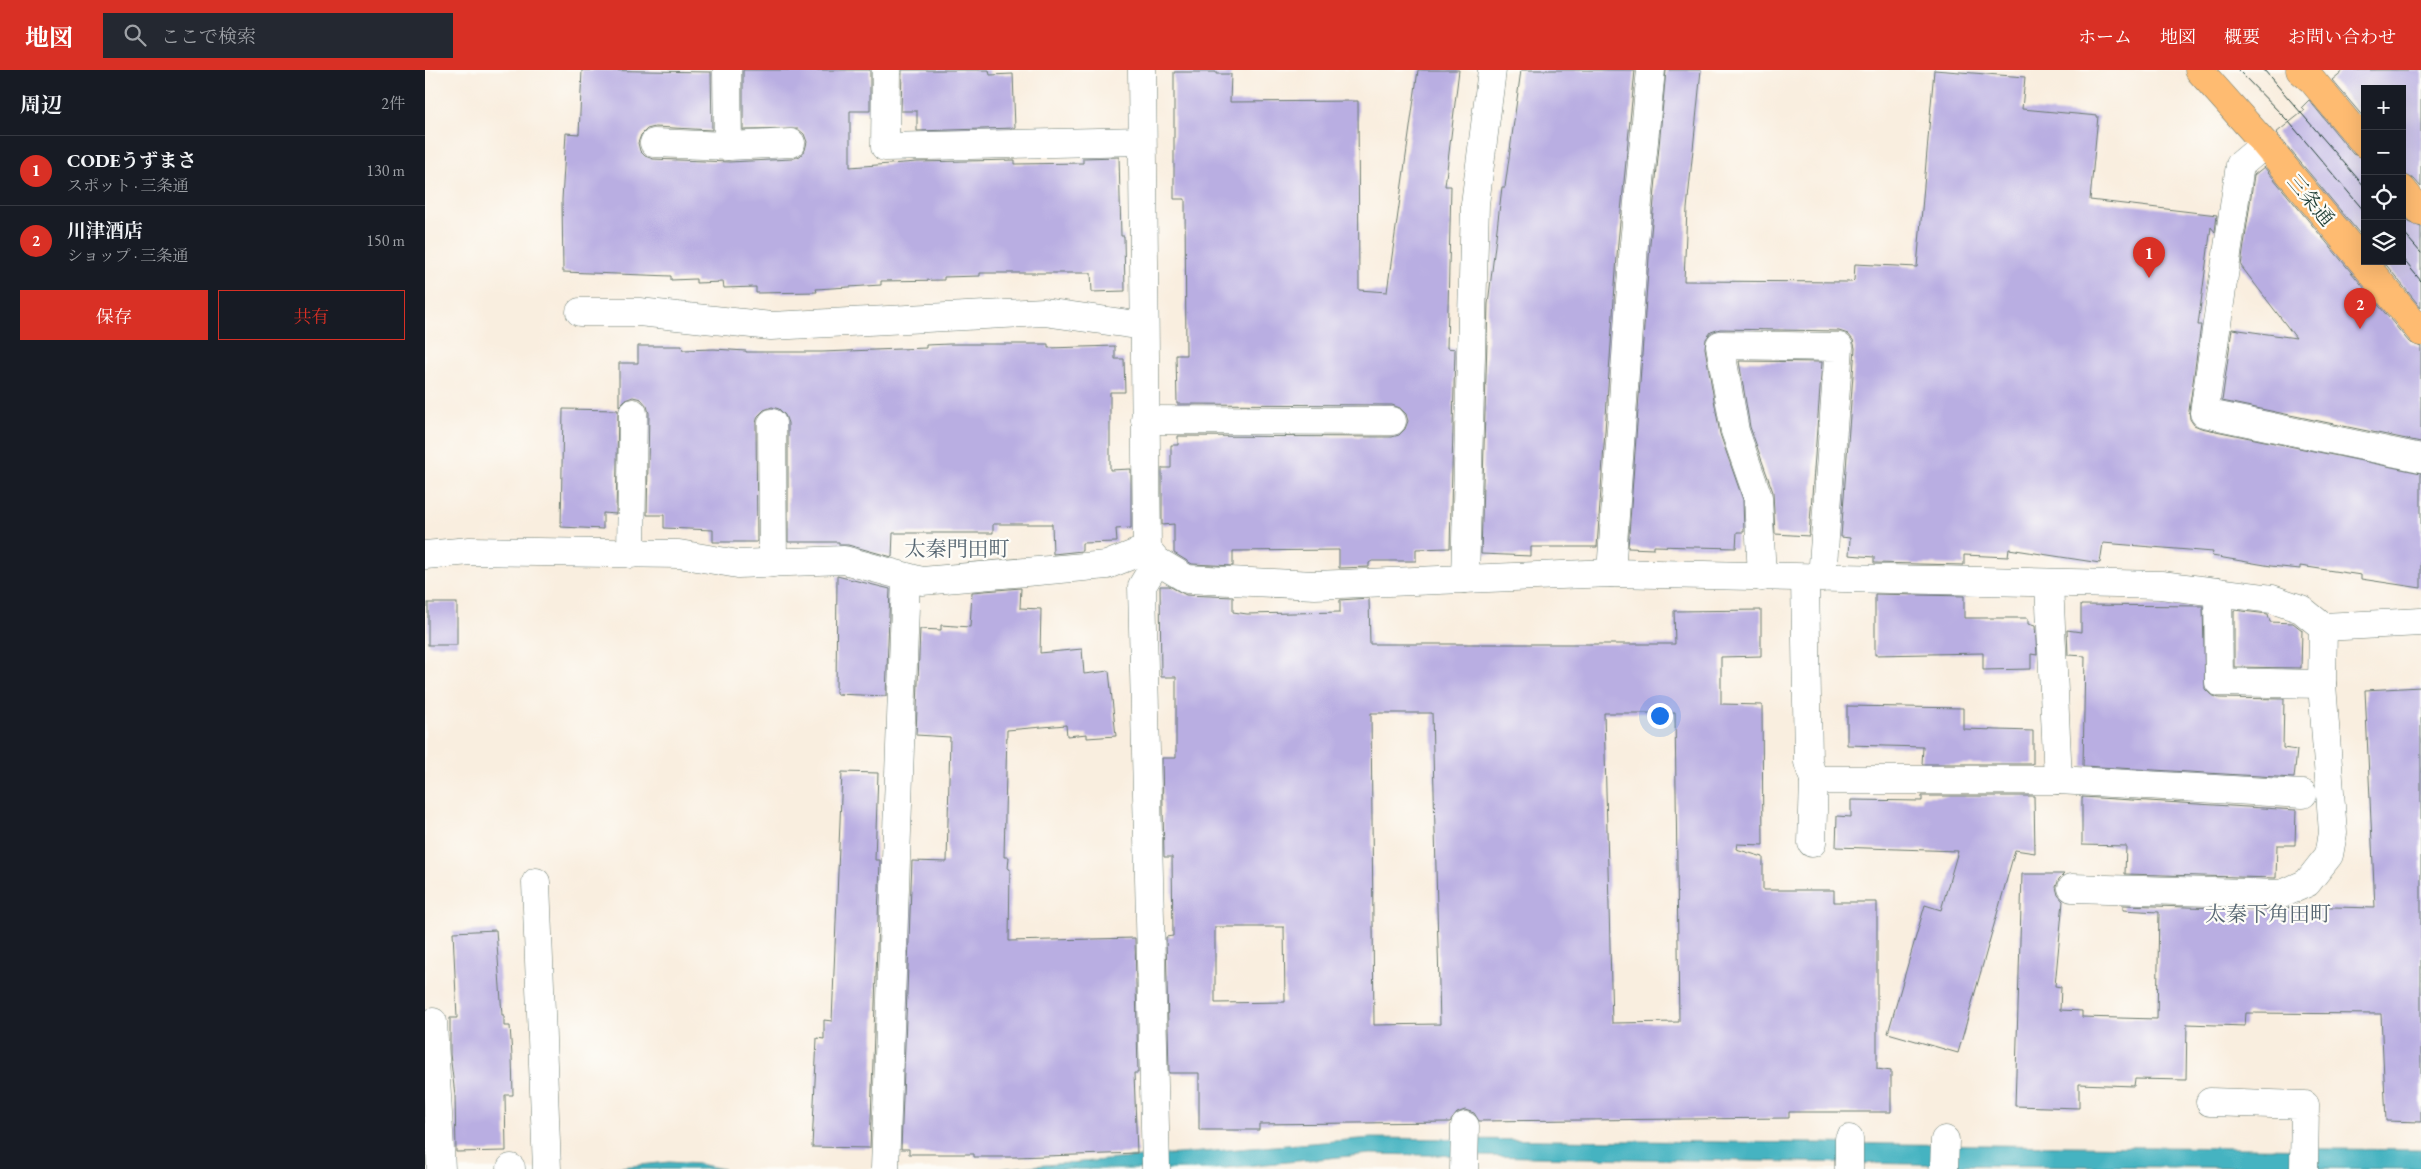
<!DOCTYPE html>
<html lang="ja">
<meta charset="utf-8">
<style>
:root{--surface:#171b24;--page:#242831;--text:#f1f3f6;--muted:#9ea1a6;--line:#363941;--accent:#d93025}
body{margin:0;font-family:"EB Garamond","Noto Serif JP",serif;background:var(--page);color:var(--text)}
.controls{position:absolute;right:15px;top:15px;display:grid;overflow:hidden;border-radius:0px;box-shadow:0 5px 20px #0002}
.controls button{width:45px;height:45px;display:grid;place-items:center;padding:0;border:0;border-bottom:1px solid var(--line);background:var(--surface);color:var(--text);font:25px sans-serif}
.you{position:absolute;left:1234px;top:645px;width:18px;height:18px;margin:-12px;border:4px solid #fff;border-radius:50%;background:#1a73e8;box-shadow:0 0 0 8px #1a73e833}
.badge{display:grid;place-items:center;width:32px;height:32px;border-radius:50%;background:var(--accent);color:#fff;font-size:16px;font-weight:700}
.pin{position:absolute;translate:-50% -41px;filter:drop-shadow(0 1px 2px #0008)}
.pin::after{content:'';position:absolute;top:26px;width:18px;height:15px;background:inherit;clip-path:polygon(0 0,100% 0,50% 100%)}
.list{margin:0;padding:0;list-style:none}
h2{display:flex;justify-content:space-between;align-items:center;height:65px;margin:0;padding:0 20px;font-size:21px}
h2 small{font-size:16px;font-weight:400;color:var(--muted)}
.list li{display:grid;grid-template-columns:32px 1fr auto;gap:15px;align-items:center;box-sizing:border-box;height:70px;padding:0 20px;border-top:1px solid var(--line)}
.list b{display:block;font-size:19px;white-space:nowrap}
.list p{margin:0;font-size:16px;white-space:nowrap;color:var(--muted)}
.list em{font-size:16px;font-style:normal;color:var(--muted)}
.actions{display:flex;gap:10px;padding:15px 20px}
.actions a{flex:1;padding:11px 0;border:1px solid var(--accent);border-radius:0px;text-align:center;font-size:18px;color:var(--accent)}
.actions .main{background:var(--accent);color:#fff}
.icon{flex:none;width:28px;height:28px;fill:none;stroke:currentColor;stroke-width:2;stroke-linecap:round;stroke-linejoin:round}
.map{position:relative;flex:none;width:1996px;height:1099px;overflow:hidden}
header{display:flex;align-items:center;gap:30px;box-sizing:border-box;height:70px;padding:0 25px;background:var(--accent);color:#fff}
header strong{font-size:24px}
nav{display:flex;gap:28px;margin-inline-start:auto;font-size:18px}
.search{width:350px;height:45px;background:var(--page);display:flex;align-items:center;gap:12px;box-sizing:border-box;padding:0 18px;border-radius:0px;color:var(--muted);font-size:19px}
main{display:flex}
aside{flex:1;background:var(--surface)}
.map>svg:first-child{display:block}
</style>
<header>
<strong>地図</strong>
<div class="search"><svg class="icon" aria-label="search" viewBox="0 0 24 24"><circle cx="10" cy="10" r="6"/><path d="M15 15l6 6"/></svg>ここで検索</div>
<nav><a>ホーム</a><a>地図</a><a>概要</a><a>お問い合わせ</a></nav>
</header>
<main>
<aside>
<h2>周辺<small>2件</small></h2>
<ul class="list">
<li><span class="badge">1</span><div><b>CODEうずまさ</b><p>スポット · 三条通</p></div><em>130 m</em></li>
<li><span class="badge">2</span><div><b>川津酒店</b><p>ショップ · 三条通</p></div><em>150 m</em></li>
</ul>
<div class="actions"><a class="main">保存</a><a>共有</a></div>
</aside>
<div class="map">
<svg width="1996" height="1099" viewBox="0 0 1996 1099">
<rect width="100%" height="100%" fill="#fdfcf7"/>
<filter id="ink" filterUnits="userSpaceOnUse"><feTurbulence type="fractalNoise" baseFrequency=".02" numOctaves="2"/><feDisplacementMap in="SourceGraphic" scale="10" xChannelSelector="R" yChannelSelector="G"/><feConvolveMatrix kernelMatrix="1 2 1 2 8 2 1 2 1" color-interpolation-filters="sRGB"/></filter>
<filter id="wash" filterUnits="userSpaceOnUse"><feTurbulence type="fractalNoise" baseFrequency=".0096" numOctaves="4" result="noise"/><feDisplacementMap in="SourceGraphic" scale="20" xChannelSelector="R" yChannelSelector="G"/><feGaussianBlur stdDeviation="1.12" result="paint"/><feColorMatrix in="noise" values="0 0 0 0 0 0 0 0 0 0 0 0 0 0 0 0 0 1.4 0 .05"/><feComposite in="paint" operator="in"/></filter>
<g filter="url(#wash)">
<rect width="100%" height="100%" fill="#f9eedf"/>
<g fill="#45b3c1" stroke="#32787a">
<path d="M 946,1068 L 1996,1080 L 1996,1099 L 1537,1095 L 946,1084 L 789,1099 L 572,1099 Z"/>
<path d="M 244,1092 L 273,1094 L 299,1099 L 177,1099 Z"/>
</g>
<g id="blocks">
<g fill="#b9aee2" fill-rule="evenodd">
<path d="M 157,0 L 286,2 L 287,60 L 230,57 L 222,59 L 216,65 L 213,73 L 215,81 L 220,86 L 228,89 L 304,92 L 367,89 L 375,86 L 380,80 L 382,72 L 379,64 L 373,59 L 318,60 L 318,0 L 445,0 L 445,41 L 425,41 L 425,97 L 492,92 L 590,90 L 590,94 L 658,93 L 658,88 L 694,87 L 696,166 L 699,166 L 700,221 L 667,222 L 666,203 L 555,203 L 555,206 L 519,207 L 519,210 L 456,211 L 456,215 L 391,219 L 392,222 L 331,223 L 331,217 L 299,218 L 298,212 L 271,213 L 271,209 L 246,210 L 246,206 L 138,202 L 137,130 L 141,63 L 154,64 Z"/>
<path d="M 477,0 L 564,0 L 565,5 L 588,4 L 590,58 L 492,61 L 492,41 L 476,41 Z"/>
<path d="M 993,0 L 1034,0 L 1020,116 L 1026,116 L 1022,278 L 1030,279 L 1025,478 L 991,479 L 991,491 L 947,491 L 944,493 L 944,497 L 914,498 L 914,480 L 808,481 L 808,496 L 767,494 L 749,483 L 749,454 L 737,455 L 737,398 L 746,398 L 746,375 L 753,375 L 753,366 L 967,367 L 974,365 L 980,359 L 983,351 L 981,344 L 975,338 L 967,335 L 752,334 L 751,285 L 761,285 L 760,129 L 749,129 L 749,2 L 791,2 L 791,4 L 806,4 L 805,32 L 933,31 L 934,220 L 962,222 Z"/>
<path d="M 1096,0 L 1210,0 L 1193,172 L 1172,477 L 1106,477 L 1106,486 L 1056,484 L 1063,234 L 1077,117 L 1080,117 Z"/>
<path d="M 1241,0 L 1276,0 L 1262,139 L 1259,211 L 1427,212 L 1429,210 L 1430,194 L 1492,197 L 1509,0 L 1600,7 L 1597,39 L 1673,46 L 1665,130 L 1792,145 L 1790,162 L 1786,157 L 1773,255 L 1776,255 L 1764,341 L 1765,349 L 1769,355 L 1776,358 L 1996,403 L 1996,518 L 1936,509 L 1936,505 L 1875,496 L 1875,499 L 1846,496 L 1787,486 L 1788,482 L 1678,473 L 1675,493 L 1584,479 L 1583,487 L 1539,485 L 1539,495 L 1449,493 L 1449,487 L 1424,485 L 1425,468 L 1416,467 L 1430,278 L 1428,270 L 1423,264 L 1414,261 L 1295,259 L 1286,262 L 1281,269 L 1280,278 L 1295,364 L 1318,430 L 1319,462 L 1312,462 L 1311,478 L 1229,476 L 1229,479 L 1203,478 L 1225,174 Z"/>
<path d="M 1919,0 L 1996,0 L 1996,117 L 1989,109 L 1977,104 L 1977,19 L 1940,19 L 1940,49 L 1907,10 Z"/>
<path d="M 1884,30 L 1928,84 L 1940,89 L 1940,170 L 1851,63 L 1880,40 L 1877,37 Z"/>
<path d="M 1839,97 L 1984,272 L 1996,277 L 1996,372 L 1797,331 L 1807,259 L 1871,268 L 1816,196 L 1829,105 Z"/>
<path d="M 1977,144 L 1984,152 L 1996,157 L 1996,238 L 1958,191 L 1977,191 Z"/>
<path d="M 525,274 L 623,274 L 623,278 L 690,276 L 690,289 L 699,289 L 700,322 L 685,322 L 685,400 L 706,399 L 706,458 L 691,459 L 692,472 L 657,473 L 657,481 L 628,484 L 627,454 L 568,454 L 568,463 L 468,463 L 467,487 L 423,475 L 414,475 L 414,472 L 363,472 L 363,353 L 360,345 L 354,339 L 347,337 L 339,340 L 333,346 L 331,353 L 332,472 L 288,472 L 288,460 L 239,458 L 239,445 L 222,445 L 224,343 L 222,336 L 216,329 L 208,327 L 200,330 L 194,336 L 194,293 L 213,293 L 213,276 L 257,276 L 258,280 L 289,279 L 321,281 L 321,282 L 397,282 L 501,278 L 501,275 Z"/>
<path d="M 1314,291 L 1397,292 L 1384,466 L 1350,464 L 1348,422 L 1325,357 Z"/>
<path d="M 138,339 L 193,340 L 191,444 L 178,443 L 178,459 L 136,457 Z"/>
<path d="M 412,506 L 465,519 L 461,626 L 411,624 Z"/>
<path d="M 735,516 L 744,516 L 761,525 L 808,527 L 808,542 L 822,544 L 915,542 L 915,530 L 944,528 L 945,574 L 1250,574 L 1249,541 L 1336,540 L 1336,586 L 1296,587 L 1296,634 L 1337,635 L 1338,775 L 1312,774 L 1311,779 L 1338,787 L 1338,820 L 1409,820 L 1409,832 L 1452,832 L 1452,999 L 1466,1001 L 1466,1042 L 1364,1042 L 1364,1048 L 1054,1051 L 1049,1043 L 1040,1040 L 1032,1043 L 1025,1052 L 834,1054 L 834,1060 L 774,1060 L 774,1003 L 744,1003 L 741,867 L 748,866 L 747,787 L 739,787 L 737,688 L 751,688 L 751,607 L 736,607 ZM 946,643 L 1007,643 L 1015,954 L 949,955 ZM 1179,643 L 1250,643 L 1254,952 L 1187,953 ZM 790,857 L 859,857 L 860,932 L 790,933 Z"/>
<path d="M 596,518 L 595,538 L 616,539 L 615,583 L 657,579 L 659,604 L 684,601 L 691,666 L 662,668 L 662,664 L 642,666 L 641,655 L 582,660 L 579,787 L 584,787 L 583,799 L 585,799 L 584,871 L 710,868 L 713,1003 L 709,1003 L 712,1083 L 589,1087 L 549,1087 L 549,1084 L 484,1084 L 484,1079 L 476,1079 L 487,791 L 522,792 L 525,667 L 491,665 L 495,559 L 516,560 L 516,555 L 545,557 L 547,522 Z"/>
<path d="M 1450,524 L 1539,526 L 1539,548 L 1603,548 L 1603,554 L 1610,556 L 1612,585 L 1606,584 L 1606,599 L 1558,600 L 1558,583 L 1450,585 Z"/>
<rect x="3" y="533" width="29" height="42"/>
<path d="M 1656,535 L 1778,536 L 1780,619 L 1786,625 L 1794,628 L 1859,629 L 1858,678 L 1872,680 L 1869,708 L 1658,696 L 1660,586 L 1643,585 L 1642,560 L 1656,562 Z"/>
<path d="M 1809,540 L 1843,544 L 1845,552 L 1868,553 L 1877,560 L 1876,598 L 1809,597 Z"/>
<path d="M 1996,617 L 1996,1052 L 1961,1051 L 1956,944 L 1821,943 L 1820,956 L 1762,954 L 1761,1010 L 1710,1009 L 1709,1016 L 1654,1014 L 1654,1038 L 1590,1036 L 1597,804 L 1639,804 L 1634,809 L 1631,817 L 1633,825 L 1638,831 L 1630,916 L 1636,917 L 1635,940 L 1657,941 L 1657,947 L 1732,949 L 1734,842 L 1698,840 L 1698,835 L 1857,840 L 1869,836 L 1950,838 L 1940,620 Z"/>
<path d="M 1422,636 L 1538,638 L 1538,659 L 1608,661 L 1608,694 L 1497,694 L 1498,677 L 1422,675 Z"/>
<path d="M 417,702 L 453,703 L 450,790 L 455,790 L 445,1078 L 387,1077 L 392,968 L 399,969 L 399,950 L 407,951 Z"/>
<path d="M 1497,726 L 1609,726 L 1610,783 L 1590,780 L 1533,983 L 1463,963 L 1500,835 L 1516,840 L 1533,781 L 1411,777 L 1412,746 L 1426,747 L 1426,730 L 1497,731 Z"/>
<path d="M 1657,727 L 1871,740 L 1870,775 L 1852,775 L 1851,808 L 1700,804 L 1701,776 L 1657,775 Z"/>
<path d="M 71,860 L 77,945 L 79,945 L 79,956 L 85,956 L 87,986 L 88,1025 L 80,1025 L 81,1081 L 31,1082 L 30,1025 L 25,984 L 25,948 L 32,948 L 28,862 Z"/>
</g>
</g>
</g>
<g filter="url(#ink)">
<use href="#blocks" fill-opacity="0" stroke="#6b7b70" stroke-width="1"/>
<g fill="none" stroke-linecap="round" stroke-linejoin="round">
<defs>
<g id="minor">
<path d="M 302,0 L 303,76"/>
<path d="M 461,0 L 460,77 L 717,71"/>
<path d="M 717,0 L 722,479 L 732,491 L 762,509 L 890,515 L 1186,503 L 1736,515 L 1847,529 L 1876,539 L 1898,557 L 1996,552"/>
<path d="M 229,73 L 303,76 L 366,73"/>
<path d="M 1840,74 L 1815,95 L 1779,343 L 1996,388"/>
<path d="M 155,242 L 214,242 L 346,256 L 619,242 L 719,256"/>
<path d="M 720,350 L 967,351"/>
<path d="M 347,353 L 348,493"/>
<path d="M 206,484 L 208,343"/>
<path d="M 0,485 L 45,481 L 254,484 L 313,494 L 419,490 L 497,511 L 682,495 L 722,479"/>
<path d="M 1186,503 L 1209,173 L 1226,0"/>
<path d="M 1337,507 L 1333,427 L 1310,361 L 1295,275 L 1414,277 L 1397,508"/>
<path d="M 1380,508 L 1383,692 L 1389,710 L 1387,773"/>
<path d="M 1040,509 L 1050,134 L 1067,0"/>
<path d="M 1624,513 L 1633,710"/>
<path d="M 1793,522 L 1794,612 L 1897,614"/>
<path d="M 1389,710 L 1633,710 L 1878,724"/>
<path d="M 111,812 L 122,1099"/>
<path d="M 1647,818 L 1857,824 L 1882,813 L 1904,785 L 1908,763 L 1897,614 L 1898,557"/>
<path d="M 8,952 L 16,1099"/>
<path d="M 1785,1032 L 1880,1035 L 1879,1099"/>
<path d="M 86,1098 L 86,1099"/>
<path d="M 460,1099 L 481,508"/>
<path d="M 731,1099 L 717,516 L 732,491"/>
<path d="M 1039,1099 L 1040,1056"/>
<path d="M 1424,1099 L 1424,1069"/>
<path d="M 1519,1099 L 1520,1070"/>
</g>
<g id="major">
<path d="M 1774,0 L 1840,74 L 1996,262"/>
<path d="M 1875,0 L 1887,10 L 1940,74"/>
<path d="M 1977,119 L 1996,142"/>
</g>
</defs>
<use href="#minor" stroke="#6b7b70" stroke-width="29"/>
<use href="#major" stroke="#6b7b70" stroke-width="29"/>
<use href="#minor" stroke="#fff" stroke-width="28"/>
<use href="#major" stroke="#febb71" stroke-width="28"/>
<g stroke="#1f3d34" stroke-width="1">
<path d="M 1813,0 L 1864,52 L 1940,142"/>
<path d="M 1839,0 L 1940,117"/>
<path d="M 1977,161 L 1996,183"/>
<path d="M 1977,188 L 1996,211"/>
</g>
</g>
</g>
<g text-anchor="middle" stroke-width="4.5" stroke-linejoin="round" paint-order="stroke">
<g font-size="20" fill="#1f3d34" stroke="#fdfcf7">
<text transform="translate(1886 130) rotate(50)" y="7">三条通</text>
</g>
<g font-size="21" fill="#556571" stroke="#fdfcf7">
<text x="532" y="486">太秦門田町</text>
<text x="1843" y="851">太秦下角田町</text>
</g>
</g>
</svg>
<div class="controls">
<button>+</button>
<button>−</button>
<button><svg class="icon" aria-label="locate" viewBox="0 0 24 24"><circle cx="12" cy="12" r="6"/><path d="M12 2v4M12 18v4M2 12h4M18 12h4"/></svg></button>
<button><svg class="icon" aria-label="layers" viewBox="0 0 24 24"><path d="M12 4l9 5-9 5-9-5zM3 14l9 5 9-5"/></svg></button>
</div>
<div class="you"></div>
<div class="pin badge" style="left:1724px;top:208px">1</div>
<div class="pin badge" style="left:1935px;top:259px">2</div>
</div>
</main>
